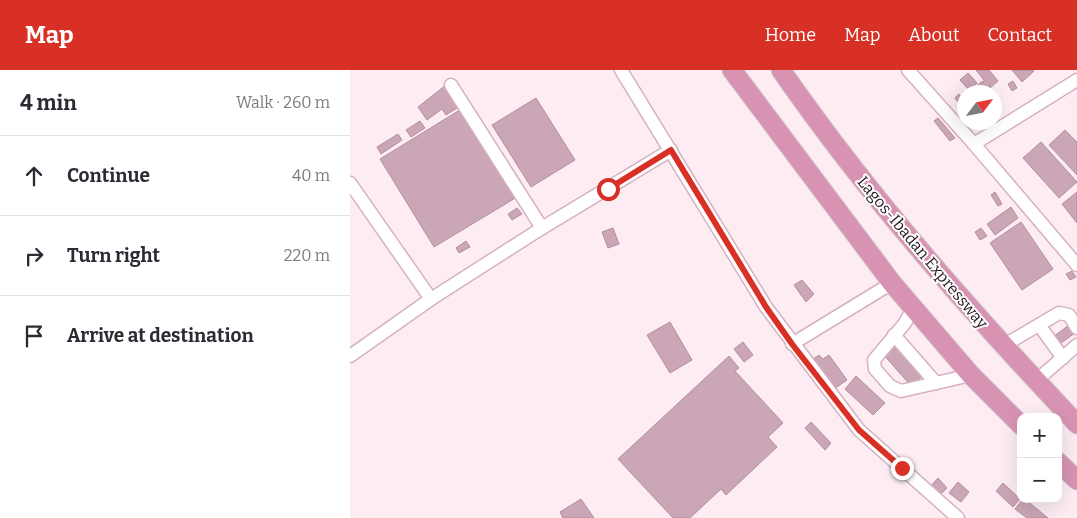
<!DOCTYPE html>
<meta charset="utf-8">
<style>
:root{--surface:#fff;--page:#f2f2f3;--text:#2b2b33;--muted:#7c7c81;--line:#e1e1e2;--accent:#d93025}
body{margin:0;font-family:Bitter,serif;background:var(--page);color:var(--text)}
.controls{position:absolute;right:15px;bottom:15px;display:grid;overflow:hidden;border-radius:10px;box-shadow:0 5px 20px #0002}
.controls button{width:45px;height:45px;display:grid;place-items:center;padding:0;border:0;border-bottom:1px solid var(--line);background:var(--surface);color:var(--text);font:25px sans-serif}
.compass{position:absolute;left:607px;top:15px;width:45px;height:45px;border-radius:50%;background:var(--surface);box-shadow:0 5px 20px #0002;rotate:58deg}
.stop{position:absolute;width:15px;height:15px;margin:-11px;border:4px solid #d93025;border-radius:50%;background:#fff}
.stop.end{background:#d93025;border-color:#fff;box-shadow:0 1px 5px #0008}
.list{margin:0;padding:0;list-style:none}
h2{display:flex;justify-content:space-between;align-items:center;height:65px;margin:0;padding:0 20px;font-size:21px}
h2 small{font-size:16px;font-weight:400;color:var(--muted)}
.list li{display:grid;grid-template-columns:32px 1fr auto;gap:15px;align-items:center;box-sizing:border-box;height:80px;padding:0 20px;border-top:1px solid var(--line)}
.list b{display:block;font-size:19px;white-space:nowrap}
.list em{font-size:16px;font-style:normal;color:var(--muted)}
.icon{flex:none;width:28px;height:28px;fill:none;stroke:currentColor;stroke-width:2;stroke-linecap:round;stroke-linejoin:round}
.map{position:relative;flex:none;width:727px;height:448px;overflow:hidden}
header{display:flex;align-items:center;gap:30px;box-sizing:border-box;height:70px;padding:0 25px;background:var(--accent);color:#fff}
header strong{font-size:24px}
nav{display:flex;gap:28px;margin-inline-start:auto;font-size:18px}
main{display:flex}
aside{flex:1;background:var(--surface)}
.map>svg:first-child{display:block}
</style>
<header>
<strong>Map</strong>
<nav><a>Home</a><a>Map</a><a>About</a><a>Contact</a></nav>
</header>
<main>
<aside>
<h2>4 min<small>Walk · 260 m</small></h2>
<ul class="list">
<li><svg class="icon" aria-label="ahead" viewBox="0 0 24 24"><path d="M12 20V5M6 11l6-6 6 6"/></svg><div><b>Continue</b></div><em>40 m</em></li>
<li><svg class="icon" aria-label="right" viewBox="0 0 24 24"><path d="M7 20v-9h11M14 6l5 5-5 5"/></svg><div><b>Turn right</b></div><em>220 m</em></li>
<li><svg class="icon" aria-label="arrive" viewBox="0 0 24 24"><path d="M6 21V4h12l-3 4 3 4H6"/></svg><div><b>Arrive at destination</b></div></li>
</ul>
</aside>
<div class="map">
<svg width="727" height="448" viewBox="0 0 727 448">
<rect width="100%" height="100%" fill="#fdedf3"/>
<g fill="#cba6b6" stroke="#b38f9f">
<path d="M 626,0 L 639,0 L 648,11 L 640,18 Z"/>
<path d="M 662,0 L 683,0 L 684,1 L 672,12 Z"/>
<path d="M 618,3 L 627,13 L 619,20 L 610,10 Z"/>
<path d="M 633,11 L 638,18 L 631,22 L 625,22 L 622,19 Z"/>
<path d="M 663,11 L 667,18 L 662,21 L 658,14 Z"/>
<path d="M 96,15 L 110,36 L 96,45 L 92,39 L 77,50 L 68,37 Z"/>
<path d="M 609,24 L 614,30 L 614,40 L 605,28 Z"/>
<path d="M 186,28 L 225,90 L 181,117 L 142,55 Z"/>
<path d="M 113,38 L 167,127 L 84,177 L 30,89 Z"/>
<path d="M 588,48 L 605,68 L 600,71 L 584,51 Z"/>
<path d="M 70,51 L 75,58 L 61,67 L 56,60 Z"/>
<path d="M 715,60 L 727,72 L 727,105 L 699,75 Z"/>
<path d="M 48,64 L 52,70 L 31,84 L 27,77 Z"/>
<path d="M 691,72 L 727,112 L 709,128 L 673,88 Z"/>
<path d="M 645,122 L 652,134 L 648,136 L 641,125 Z"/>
<path d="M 727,122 L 727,153 L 712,134 Z"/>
<path d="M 661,137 L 668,148 L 645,165 L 637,154 Z"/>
<path d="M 167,138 L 172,144 L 162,150 L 158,144 Z"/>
<path d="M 671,152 L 703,199 L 672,220 L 640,173 Z"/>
<path d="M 263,158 L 269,174 L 258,178 L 252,162 Z"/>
<path d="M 631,158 L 637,166 L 630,170 L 625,162 Z"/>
<path d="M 116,171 L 120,177 L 109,183 L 106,178 Z"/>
<path d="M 722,201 L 726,207 L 720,210 L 716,204 Z"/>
<path d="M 452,210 L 464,224 L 456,232 L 444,215 Z"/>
<path d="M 320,252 L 342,290 L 320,303 L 297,265 Z"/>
<path d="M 719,255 L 725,263 L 708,275 L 703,267 Z"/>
<path d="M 393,272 L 403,285 L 394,292 L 384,279 Z"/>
<path d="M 547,272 L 575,304 L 561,316 L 533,284 Z"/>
<path d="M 469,285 L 473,289 L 479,285 L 497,310 L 484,319 L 463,289 Z"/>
<path d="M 379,286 L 389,298 L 385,301 L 433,353 L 418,367 L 427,377 L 376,425 L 371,419 L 340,448 L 323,448 L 268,389 Z"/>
<path d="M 506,306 L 535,333 L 523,345 L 495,319 Z"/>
<path d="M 461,352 L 481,373 L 475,380 L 455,358 Z"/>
<path d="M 588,408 L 597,418 L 589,426 L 580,417 Z"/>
<path d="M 608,412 L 619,422 L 611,432 L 599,423 Z"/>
<path d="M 653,413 L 670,429 L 663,437 L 646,421 Z"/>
<path d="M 231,429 L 244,448 L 213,448 L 210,442 Z"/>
<path d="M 673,429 L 675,429 L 698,448 L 677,448 L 665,439 Z"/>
</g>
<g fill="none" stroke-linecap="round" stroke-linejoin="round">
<defs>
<g id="minor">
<path d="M 271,0 L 416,237 L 509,360 L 608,448"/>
<path d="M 558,0 L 624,74"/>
<path d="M 727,10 L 624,74 L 727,195"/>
<path d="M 101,15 L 192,158"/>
<path d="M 0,113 L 81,229"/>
<path d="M 563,238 L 555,253 L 524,290 L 525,299 L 540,316 L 551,321 L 621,305"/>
<path d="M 689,255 L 713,288"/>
<path d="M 544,265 L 586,313"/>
<path d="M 442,274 L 542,213"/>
<path d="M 653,276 L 709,243 L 719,245 L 727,258"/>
<path d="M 0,286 L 81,229 L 192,158 L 321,80"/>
<path d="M 686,311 L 727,275"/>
</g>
<g id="highway">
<path d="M 382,0 L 542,213 L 621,305 L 671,355"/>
<path d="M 431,0 C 519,127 621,242 727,354"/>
<path d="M 708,392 L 727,410"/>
</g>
</defs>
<use href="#minor" stroke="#d6b1c1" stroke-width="15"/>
<use href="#highway" stroke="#d3d0d2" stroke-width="21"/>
<use href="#minor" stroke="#fff" stroke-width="12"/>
<use href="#highway" stroke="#d893b3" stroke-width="19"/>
</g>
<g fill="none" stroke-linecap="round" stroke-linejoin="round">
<path stroke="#d93025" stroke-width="6" d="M 258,119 L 321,80 L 416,237 L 442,274 L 509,360 L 552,398"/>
</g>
<g text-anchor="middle" stroke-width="4" stroke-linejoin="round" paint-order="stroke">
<g font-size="16" fill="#23161c" stroke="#fff">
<text transform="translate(573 182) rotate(50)" y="6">Lagos-Ibadan Expressway</text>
</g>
</g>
</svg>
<div class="controls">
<button>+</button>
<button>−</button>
</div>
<svg class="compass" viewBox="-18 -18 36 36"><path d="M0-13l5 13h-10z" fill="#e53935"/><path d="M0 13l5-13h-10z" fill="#7c7c81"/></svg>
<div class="stop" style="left:258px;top:119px"></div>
<div class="stop end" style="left:552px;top:398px"></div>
</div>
</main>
